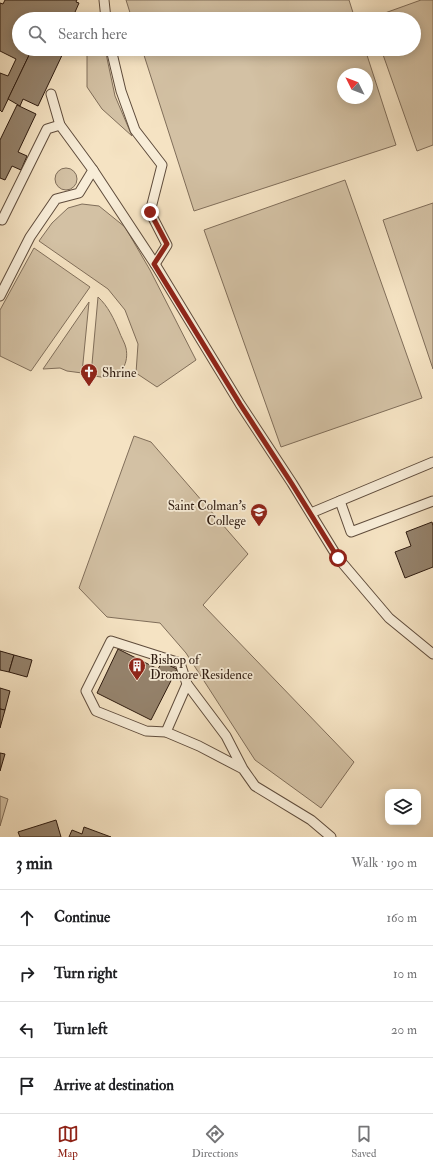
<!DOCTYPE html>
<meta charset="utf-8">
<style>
:root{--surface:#fff;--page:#f6f6f6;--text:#202124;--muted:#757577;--line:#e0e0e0;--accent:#8f2418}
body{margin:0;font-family:"IM FELL Double Pica",serif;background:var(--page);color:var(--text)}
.controls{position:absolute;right:12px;bottom:12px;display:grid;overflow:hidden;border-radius:8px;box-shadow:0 2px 10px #0003}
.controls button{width:36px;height:36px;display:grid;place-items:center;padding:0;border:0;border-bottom:1px solid var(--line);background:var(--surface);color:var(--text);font:20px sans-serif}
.compass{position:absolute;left:337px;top:68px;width:36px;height:36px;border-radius:50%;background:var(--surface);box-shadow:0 2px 10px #0003;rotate:312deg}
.stop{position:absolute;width:12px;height:12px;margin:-9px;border:3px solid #8f2418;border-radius:50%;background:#fff}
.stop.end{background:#8f2418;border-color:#fff;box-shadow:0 1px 4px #0008}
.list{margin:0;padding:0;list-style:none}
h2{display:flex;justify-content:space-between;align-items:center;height:52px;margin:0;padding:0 16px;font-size:17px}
h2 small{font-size:13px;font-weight:400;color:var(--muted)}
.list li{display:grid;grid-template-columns:26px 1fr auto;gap:12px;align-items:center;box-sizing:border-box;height:56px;padding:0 16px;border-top:1px solid var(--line)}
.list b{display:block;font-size:15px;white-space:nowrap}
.list em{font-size:13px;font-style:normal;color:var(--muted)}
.icon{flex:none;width:22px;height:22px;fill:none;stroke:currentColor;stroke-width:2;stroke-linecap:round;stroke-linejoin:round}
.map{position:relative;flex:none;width:433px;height:837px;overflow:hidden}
.search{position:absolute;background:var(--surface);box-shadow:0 2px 10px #0003;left:12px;right:12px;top:12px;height:44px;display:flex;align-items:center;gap:10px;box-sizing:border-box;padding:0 14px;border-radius:22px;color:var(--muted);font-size:15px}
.sheet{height:276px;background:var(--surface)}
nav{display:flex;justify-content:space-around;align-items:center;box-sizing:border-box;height:56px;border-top:1px solid var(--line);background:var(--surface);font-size:11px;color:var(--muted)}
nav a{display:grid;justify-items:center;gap:2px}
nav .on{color:var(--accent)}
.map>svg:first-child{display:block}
</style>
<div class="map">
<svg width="433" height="837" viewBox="0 0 433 837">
<rect width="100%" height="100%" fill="#f5e3c3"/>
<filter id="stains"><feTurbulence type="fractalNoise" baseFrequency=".005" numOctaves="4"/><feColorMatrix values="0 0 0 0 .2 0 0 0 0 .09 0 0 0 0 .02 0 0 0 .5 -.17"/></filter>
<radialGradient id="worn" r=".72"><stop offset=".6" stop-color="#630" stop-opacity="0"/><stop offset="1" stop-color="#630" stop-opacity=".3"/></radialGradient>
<g fill="#d3c1a4" stroke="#806e5a" fill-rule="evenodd">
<path d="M 126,0 L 349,0 L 355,19 L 132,19 Z"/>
<path d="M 421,0 L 433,0 L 433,145 L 417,151 L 381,49 L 414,49 L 414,19 L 371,19 L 371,18 Z"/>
<path d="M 87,49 L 105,49 L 115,96 L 132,136 L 102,109 L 87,87 Z"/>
<path d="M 142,49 L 365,49 L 396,145 L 194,211 ZM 343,74 L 367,74 L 367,98 L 343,98 Z"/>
<circle cx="66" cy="179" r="11"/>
<path d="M 345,180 L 422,398 L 281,447 L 204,230 Z"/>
<path d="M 433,203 L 433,369 L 383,220 Z"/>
<path d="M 82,204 L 99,206 L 125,227 L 150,270 L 196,360 L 157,387 L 136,373 L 138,344 L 125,310 L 108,289 L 39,241 L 52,223 L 68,208 Z"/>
<path d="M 34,248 L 90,287 L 31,371 L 0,356 L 0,310 Z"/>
<path d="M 98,297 C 108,306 114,319 119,331 C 121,337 125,343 126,348 C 129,362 122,377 107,377 C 102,378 96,376 91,375 Z"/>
<path d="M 89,302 L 82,373 L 67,371 L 60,368 L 43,369 Z"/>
<path d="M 134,436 L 151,442 L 248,554 L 203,605 L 354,762 L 321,808 L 255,760 L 186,653 L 160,623 L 107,617 L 79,588 Z"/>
<path d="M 0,796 L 8,799 L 0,826 Z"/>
</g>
<g fill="#95836d" stroke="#2d1a0f">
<path d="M 5,0 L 77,0 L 76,2 L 79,3 L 72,19 L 59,19 L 48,14 L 46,19 L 19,19 L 19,49 L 32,49 L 2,112 L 0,110 L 0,73 L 8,76 L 16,59 L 0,51 L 0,3 L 3,4 Z"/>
<path d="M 48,15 L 56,19 L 46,19 Z"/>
<path d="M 32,49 L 65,49 L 38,106 L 23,99 L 20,106 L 8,99 Z"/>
<path d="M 17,105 L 36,114 L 18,152 L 27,156 L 21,170 L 12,166 L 5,180 L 0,178 L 0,140 Z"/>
<path d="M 432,522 L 433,526 L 433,567 L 405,578 L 395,552 L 411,546 L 406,532 Z"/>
<path d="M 118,649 L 158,669 L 162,662 L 177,669 L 151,720 L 97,693 Z"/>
<path d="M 0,651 L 14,655 L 9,672 L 0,670 Z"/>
<path d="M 14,655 L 32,660 L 27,677 L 9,672 Z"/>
<path d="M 0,688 L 10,691 L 5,710 L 0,709 Z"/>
<path d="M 0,709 L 5,710 L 0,728 Z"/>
<path d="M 0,753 L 5,754 L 0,771 Z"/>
<path d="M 56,820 L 61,837 L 20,837 L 18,832 Z"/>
<path d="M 84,827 L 111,837 L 69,837 L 72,830 L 82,834 Z"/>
</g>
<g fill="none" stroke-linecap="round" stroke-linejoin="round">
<defs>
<g id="service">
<path d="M 104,0 L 106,19"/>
<path d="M 111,49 L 121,91 L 135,130 L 162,165 L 150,212 L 167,245 L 155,264"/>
<path d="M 93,170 L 155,264 L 240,404 L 292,483 L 338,558 L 389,618 L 433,654"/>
<path d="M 2,220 L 47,129 L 60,125"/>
<path d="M 0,296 L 30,237 L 56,199 L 79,193 L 93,170 L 60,125 L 51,94"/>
<path d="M 340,501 L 351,532 L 433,501"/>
<path d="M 311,513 L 433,462"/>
<path d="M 166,732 L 187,684"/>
<path d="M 243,769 L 226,736 L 187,684 L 180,663 L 111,641 L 86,691 L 96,711 L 146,731 L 166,732 L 199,746 L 243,769 L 255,786 L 311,820 L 331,837"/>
</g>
</defs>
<use href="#service" stroke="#5f4c3c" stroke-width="11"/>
<use href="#service" stroke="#f8edd8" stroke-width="9"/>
</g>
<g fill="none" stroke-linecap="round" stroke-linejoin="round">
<path stroke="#8f2418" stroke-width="5" d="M 150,212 L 167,244 L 154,264 L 240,404 L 292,484 L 338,558"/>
</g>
<defs>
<symbol id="church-pin" viewBox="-11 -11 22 30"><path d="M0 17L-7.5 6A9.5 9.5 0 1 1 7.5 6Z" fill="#8f2418" stroke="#f8edd8"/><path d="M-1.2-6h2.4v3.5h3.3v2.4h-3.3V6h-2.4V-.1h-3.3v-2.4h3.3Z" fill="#fff"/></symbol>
<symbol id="school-pin" viewBox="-11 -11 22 30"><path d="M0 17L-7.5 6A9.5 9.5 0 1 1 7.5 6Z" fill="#8f2418" stroke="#f8edd8"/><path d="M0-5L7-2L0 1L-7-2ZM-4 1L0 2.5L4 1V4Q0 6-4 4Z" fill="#fff"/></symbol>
<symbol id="building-pin" viewBox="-11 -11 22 30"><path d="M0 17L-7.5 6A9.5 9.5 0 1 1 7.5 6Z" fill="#8f2418" stroke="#f8edd8"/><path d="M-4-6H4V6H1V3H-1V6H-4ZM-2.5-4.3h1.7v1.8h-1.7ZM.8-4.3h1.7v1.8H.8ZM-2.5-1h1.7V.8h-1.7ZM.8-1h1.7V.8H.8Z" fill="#fff"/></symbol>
</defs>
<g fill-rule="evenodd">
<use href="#church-pin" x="79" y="362" width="20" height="27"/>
<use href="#school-pin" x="249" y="502" width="20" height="27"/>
<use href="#building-pin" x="127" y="656" width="20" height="27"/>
</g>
<g text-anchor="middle" stroke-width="3.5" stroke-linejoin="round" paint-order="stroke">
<g font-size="13" fill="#2d1a0f" stroke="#f8edd8" text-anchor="start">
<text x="102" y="377">Shrine</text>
<text x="246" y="510" text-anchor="end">Saint Colman's<tspan x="246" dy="15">College</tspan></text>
<text x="150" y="664">Bishop of<tspan x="150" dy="15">Dromore Residence</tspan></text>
</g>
</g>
<rect width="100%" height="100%" filter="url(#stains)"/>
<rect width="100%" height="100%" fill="url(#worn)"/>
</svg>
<div class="controls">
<button><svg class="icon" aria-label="layers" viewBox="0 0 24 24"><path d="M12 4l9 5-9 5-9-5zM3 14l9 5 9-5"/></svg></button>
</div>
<svg class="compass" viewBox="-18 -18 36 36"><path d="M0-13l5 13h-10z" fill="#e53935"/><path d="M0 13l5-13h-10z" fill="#757577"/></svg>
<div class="stop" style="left:338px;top:558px"></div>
<div class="stop end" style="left:150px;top:212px"></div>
<div class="search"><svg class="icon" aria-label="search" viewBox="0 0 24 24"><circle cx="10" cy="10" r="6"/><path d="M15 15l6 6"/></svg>Search here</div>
</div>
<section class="sheet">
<h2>3 min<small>Walk · 190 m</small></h2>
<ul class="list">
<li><svg class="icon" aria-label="ahead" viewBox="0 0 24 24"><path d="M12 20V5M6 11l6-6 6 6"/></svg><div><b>Continue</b></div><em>160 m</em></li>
<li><svg class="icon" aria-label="right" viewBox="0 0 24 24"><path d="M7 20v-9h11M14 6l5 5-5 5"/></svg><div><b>Turn right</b></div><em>10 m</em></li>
<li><svg class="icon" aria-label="left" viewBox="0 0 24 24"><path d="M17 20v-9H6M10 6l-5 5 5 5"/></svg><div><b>Turn left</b></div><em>20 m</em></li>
<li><svg class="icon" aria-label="arrive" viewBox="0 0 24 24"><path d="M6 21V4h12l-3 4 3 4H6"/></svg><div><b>Arrive at destination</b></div></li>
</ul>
</section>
<nav>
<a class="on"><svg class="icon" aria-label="map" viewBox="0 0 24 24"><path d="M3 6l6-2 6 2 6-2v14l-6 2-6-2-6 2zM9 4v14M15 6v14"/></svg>Map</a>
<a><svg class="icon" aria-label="directions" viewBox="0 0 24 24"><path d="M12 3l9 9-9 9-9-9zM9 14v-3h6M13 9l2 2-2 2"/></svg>Directions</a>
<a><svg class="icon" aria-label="saved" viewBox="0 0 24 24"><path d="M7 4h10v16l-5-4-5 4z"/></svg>Saved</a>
</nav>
